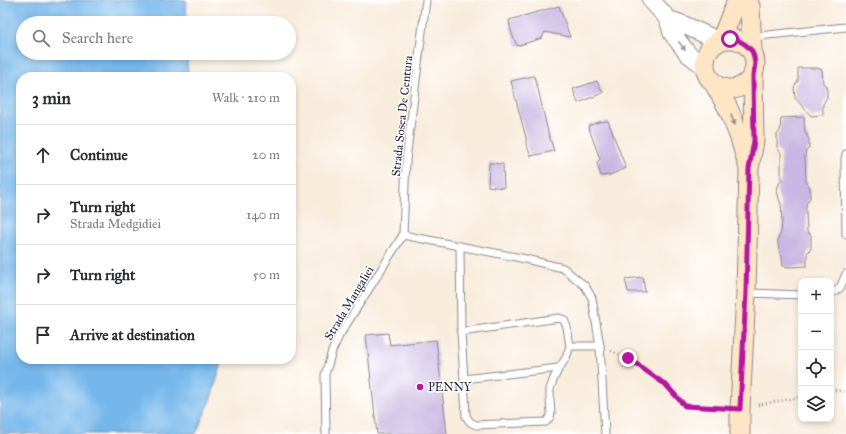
<!DOCTYPE html>
<meta charset="utf-8">
<style>
:root{--surface:#fff;--page:#f7f7f7;--text:#2b2b33;--muted:#7c7c81;--line:#e1e1e2}
body{margin:0;font-family:"IM FELL Great Primer",serif;background:var(--page);color:var(--text)}
.controls{position:absolute;right:12px;bottom:12px;display:grid;overflow:hidden;border-radius:8px;box-shadow:0 2px 6px #0003}
.controls button{width:36px;height:36px;display:grid;place-items:center;padding:0;border:0;border-bottom:1px solid var(--line);background:var(--surface);color:var(--text);font:20px sans-serif}
.stop{position:absolute;width:12px;height:12px;margin:-9px;border:3px solid #b5179e;border-radius:50%;background:#fff}
.stop.end{background:#b5179e;border-color:#fff;box-shadow:0 1px 4px #0008}
.list{margin:0;padding:0;list-style:none}
h2{display:flex;justify-content:space-between;align-items:center;height:52px;margin:0;padding:0 16px;font-size:17px}
h2 small{font-size:13px;font-weight:400;color:var(--muted)}
.list li{display:grid;grid-template-columns:26px 1fr auto;gap:12px;align-items:center;box-sizing:border-box;height:60px;padding:0 16px;border-top:1px solid var(--line)}
.list b{display:block;font-size:15px;white-space:nowrap}
.list p{margin:0;font-size:13px;white-space:nowrap;color:var(--muted)}
.list em{font-size:13px;font-style:normal;color:var(--muted)}
.icon{flex:none;width:22px;height:22px;fill:none;stroke:currentColor;stroke-width:2;stroke-linecap:round;stroke-linejoin:round}
.map{position:relative;flex:none;width:846px;height:434px;overflow:hidden}
.search{position:absolute;background:var(--surface);box-shadow:0 2px 6px #0003;left:16px;top:16px;width:280px;height:44px;display:flex;align-items:center;gap:10px;box-sizing:border-box;padding:0 14px;border-radius:22px;color:var(--muted);font-size:15px}
.panel{position:absolute;background:var(--surface);box-shadow:0 2px 6px #0003;left:16px;top:72px;width:280px;height:292px;border-radius:16px}
.map>svg:first-child{display:block}
</style>
<div class="map">
<svg width="846" height="434" viewBox="0 0 846 434">
<rect width="100%" height="100%" fill="#fff"/>
<filter id="ink" filterUnits="userSpaceOnUse"><feTurbulence type="fractalNoise" baseFrequency=".025" numOctaves="2"/><feDisplacementMap in="SourceGraphic" scale="8" xChannelSelector="R" yChannelSelector="G"/><feConvolveMatrix kernelMatrix="1 2 1 2 8 2 1 2 1" color-interpolation-filters="sRGB"/></filter>
<filter id="wash" filterUnits="userSpaceOnUse"><feTurbulence type="fractalNoise" baseFrequency=".012" numOctaves="4" result="noise"/><feDisplacementMap in="SourceGraphic" scale="16" xChannelSelector="R" yChannelSelector="G"/><feGaussianBlur stdDeviation="0.9" result="paint"/><feColorMatrix in="noise" values="0 0 0 0 0 0 0 0 0 0 0 0 0 0 0 0 0 1.4 0 .05"/><feComposite in="paint" operator="in"/></filter>
<g filter="url(#wash)">
<rect width="100%" height="100%" fill="#f8ecdb"/>
<path fill="#76b7eb" stroke="#4c6c93" d="M 0,0 L 186,0 L 187,23 L 23,23 L 23,53 L 187,53 L 188,77 L 21,77 L 21,359 L 221,359 L 222,363 L 210,401 L 196,434 L 0,434 Z"/>
<g id="blocks">
<g fill="#c7b7e2">
<path d="M 559,6 L 570,37 L 545,32 L 542,38 L 517,46 L 511,31 L 509,20 Z"/>
<path d="M 798,68 L 817,68 L 822,70 L 823,83 L 826,86 L 827,91 L 827,97 L 823,104 L 823,115 L 811,116 L 795,98 L 794,87 L 798,81 Z"/>
<path d="M 534,76 L 538,89 L 548,132 L 554,151 L 531,156 L 526,144 L 526,138 L 511,81 Z"/>
<path d="M 597,81 L 603,93 L 578,103 L 573,89 Z"/>
<path d="M 804,117 L 805,132 L 809,139 L 809,148 L 806,151 L 805,156 L 806,181 L 810,188 L 810,198 L 806,204 L 806,212 L 807,232 L 811,235 L 811,249 L 807,253 L 807,266 L 789,267 L 783,266 L 782,257 L 779,249 L 778,244 L 778,238 L 781,233 L 782,221 L 781,204 L 779,199 L 777,191 L 778,186 L 781,180 L 781,153 L 777,148 L 777,134 L 780,131 L 781,118 Z"/>
<path d="M 608,121 L 626,168 L 610,175 L 601,176 L 597,163 L 600,159 L 588,126 L 599,122 Z"/>
<path d="M 489,163 L 503,164 L 504,188 L 488,186 Z"/>
<path d="M 643,277 L 645,292 L 628,292 L 625,279 Z"/>
<path d="M 388,333 L 390,345 L 436,340 L 447,434 L 377,434 L 366,335 Z"/>
</g>
</g>
</g>
<g filter="url(#ink)">
<use href="#blocks" fill-opacity="0" stroke="#8d878b" stroke-width="1"/>
<g fill="none" stroke-linecap="round" stroke-linejoin="round">
<defs>
<g id="service">
<path d="M 738,40 L 768,35 L 846,27"/>
<path d="M 846,154 L 845,160 L 846,234"/>
<path d="M 403,235 L 521,258 L 563,268 L 585,286 L 592,298 L 600,346 L 605,434"/>
<path d="M 460,246 L 461,332 L 464,379 L 559,368"/>
<path d="M 747,293 L 801,295"/>
<path d="M 831,294 L 840,288 L 846,274"/>
<path d="M 461,332 L 559,318 L 564,320 L 567,327 L 570,346 L 600,346"/>
<path d="M 464,379 L 466,416 L 470,422 L 476,425 L 546,422 L 550,417 L 551,413 L 550,400 L 550,389 L 554,378 L 559,368 L 566,358 L 570,346"/>
<path d="M 326,434 L 325,375 L 332,351 L 339,336 L 403,235 L 406,160 L 426,0"/>
</g>
<g id="tertiary">
<path d="M 651,0 L 668,19 L 672,33 L 688,54 L 704,66"/>
<path d="M 668,19 L 682,24 L 719,41"/>
</g>
<g id="secondary">
<path d="M 747,0 L 750,6 L 752,51"/>
<circle cx="730" cy="64" r="25"/>
<path d="M 721,40 L 736,3 L 738,0"/>
<path d="M 715,85 L 729,110 L 740,138 L 748,165"/>
<path d="M 740,434 L 740,409 L 746,293 L 749,169 L 754,141 L 753,76"/>
</g>
</defs>
<use href="#service" stroke="#8d878b" stroke-width="9"/>
<use href="#tertiary" stroke="#8d878b" stroke-width="19"/>
<use href="#secondary" stroke="#8d878b" stroke-width="21"/>
<g stroke="#8d878b" stroke-width="2.5" stroke-dasharray="1 3" stroke-linecap="butt">
<path d="M 611,351 L 628,358 L 666,385 L 685,406 L 723,408"/>
<path d="M 831,391 L 834,390 L 846,392"/>
<path d="M 758,405 L 801,397"/>
</g>
<use href="#service" stroke="#fff" stroke-width="7"/>
<use href="#tertiary" stroke="#fff" stroke-width="17"/>
<use href="#secondary" stroke="#fde5c5" stroke-width="19"/>
</g>
<defs><path id="oneway-solid" d="M-6-.8H1V-3.2L6.5 0L1 3.2V.8H-6Z"/></defs>
<use fill="#9c9ca7" href="#oneway-solid" transform="translate(682 46) rotate(53)"/>
<use fill="#9a8d87" href="#oneway-solid" transform="translate(733 120) rotate(68)"/>
</g>
<g fill="none" stroke-linecap="round" stroke-linejoin="round" filter="url(#ink)">
<path stroke="#b5179e" stroke-width="5" d="M 628,358 L 666,385 L 685,406 L 740,409 L 746,293 L 749,169 L 754,141 L 753,76 L 755,64 L 754,57 L 752,51 L 746,45 L 738,40 L 730,39"/>
</g>
<circle fill="#b5179e" stroke="#fff" stroke-width="1.5" cx="420" cy="387" r="4"/>
<g text-anchor="middle" stroke-width="3" stroke-linejoin="round" paint-order="stroke">
<g font-size="12" fill="#22223b" stroke="#fff">
<text transform="translate(402 116) rotate(-84)" y="4">Strada Sosea De Centura</text>
<text transform="translate(349 303) rotate(-59)" y="4">Strada Mangaliei</text>
</g>
<g font-size="12" fill="#22223b" stroke="#fff" text-anchor="start">
<text x="428" y="391">PENNY</text>
</g>
</g>
</svg>
<div class="controls">
<button>+</button>
<button>−</button>
<button><svg class="icon" aria-label="locate" viewBox="0 0 24 24"><circle cx="12" cy="12" r="6"/><path d="M12 2v4M12 18v4M2 12h4M18 12h4"/></svg></button>
<button><svg class="icon" aria-label="layers" viewBox="0 0 24 24"><path d="M12 4l9 5-9 5-9-5zM3 14l9 5 9-5"/></svg></button>
</div>
<div class="stop" style="left:730px;top:39px"></div>
<div class="stop end" style="left:628px;top:358px"></div>
<div class="search"><svg class="icon" aria-label="search" viewBox="0 0 24 24"><circle cx="10" cy="10" r="6"/><path d="M15 15l6 6"/></svg>Search here</div>
<section class="panel">
<h2>3 min<small>Walk · 210 m</small></h2>
<ul class="list">
<li><svg class="icon" aria-label="ahead" viewBox="0 0 24 24"><path d="M12 20V5M6 11l6-6 6 6"/></svg><div><b>Continue</b></div><em>20 m</em></li>
<li><svg class="icon" aria-label="right" viewBox="0 0 24 24"><path d="M7 20v-9h11M14 6l5 5-5 5"/></svg><div><b>Turn right</b><p>Strada Medgidiei</p></div><em>140 m</em></li>
<li><svg class="icon" aria-label="right" viewBox="0 0 24 24"><path d="M7 20v-9h11M14 6l5 5-5 5"/></svg><div><b>Turn right</b></div><em>50 m</em></li>
<li><svg class="icon" aria-label="arrive" viewBox="0 0 24 24"><path d="M6 21V4h12l-3 4 3 4H6"/></svg><div><b>Arrive at destination</b></div></li>
</ul>
</section>
</div>
